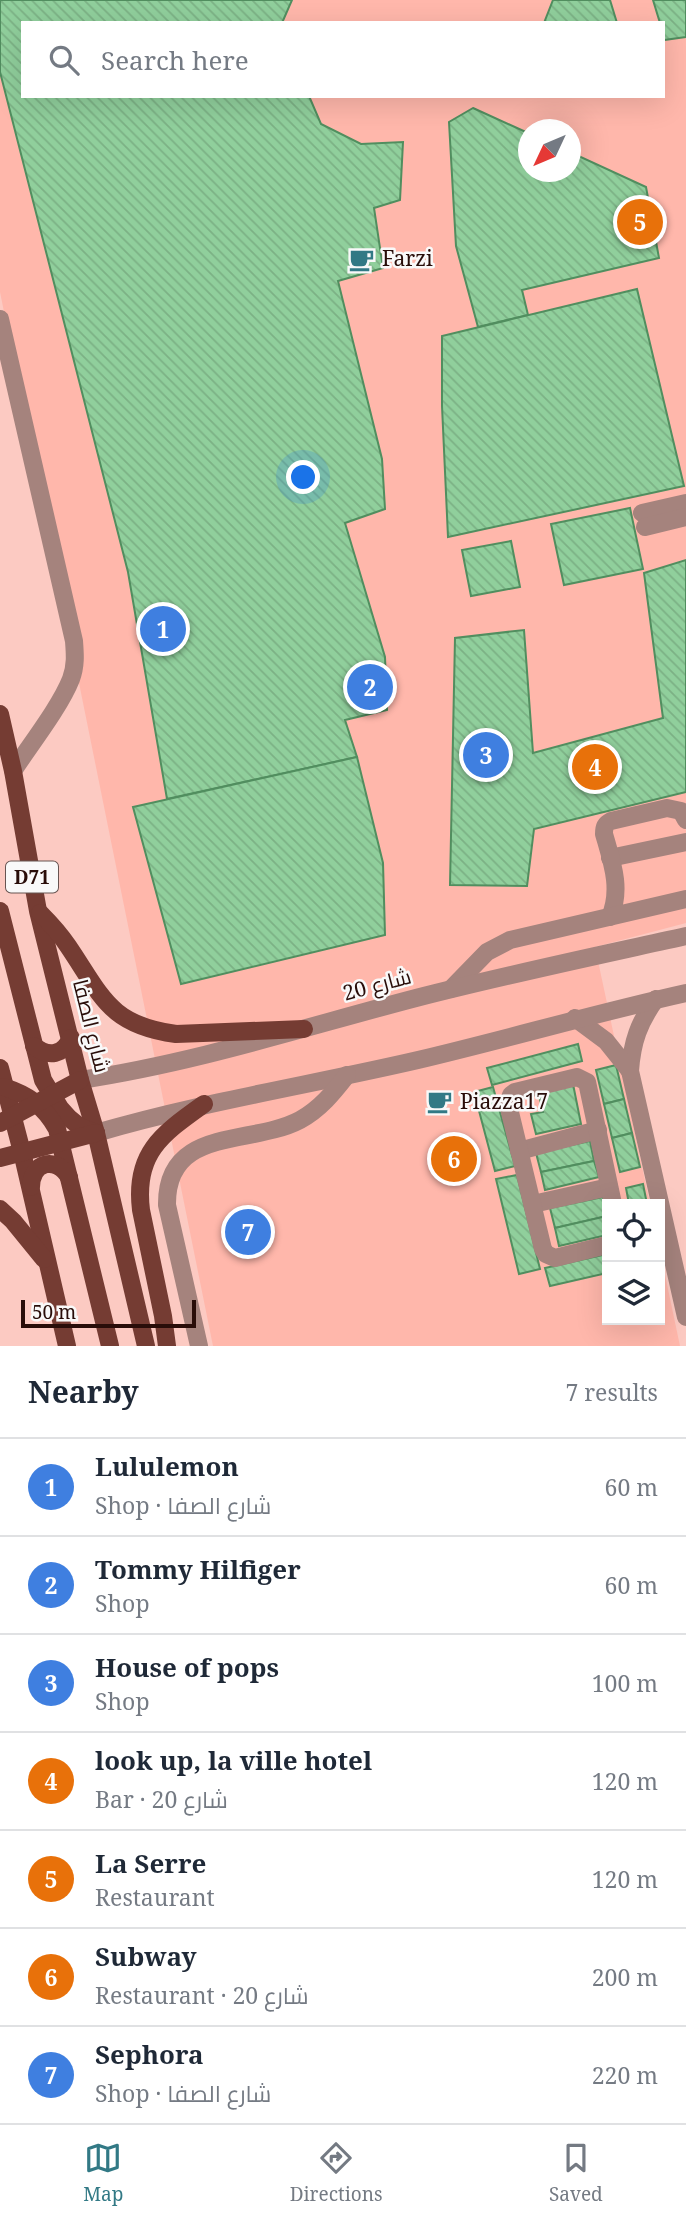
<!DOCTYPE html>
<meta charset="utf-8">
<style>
:root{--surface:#fff;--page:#f6f6f7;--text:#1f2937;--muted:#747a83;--line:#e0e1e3;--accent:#327985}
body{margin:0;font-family:"Noto Serif",Cairo,serif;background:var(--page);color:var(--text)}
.controls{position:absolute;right:21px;bottom:21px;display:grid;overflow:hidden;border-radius:0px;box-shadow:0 7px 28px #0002}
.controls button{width:63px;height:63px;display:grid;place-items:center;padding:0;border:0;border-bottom:2px solid var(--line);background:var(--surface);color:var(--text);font:35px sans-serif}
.compass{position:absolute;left:518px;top:119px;width:63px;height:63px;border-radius:50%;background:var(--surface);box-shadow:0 7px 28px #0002;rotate:226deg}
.scale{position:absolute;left:21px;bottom:18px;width:175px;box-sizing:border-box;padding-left:7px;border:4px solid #290d09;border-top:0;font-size:19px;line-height:24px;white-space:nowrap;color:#290d09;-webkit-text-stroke:5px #f9f9f9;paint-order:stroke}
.you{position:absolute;left:304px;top:478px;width:24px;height:24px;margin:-18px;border:5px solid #fff;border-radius:50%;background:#1a73e8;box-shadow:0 0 0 10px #1a73e833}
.badge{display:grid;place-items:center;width:46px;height:46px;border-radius:50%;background:var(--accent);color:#fff;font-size:23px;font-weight:700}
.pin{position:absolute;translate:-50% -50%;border:4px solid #fff;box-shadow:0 2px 7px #0006}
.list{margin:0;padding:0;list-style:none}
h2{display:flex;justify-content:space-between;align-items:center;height:91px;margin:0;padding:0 28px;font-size:30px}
h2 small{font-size:23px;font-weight:400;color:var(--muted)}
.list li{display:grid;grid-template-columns:46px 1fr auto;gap:21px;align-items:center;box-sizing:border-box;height:98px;padding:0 28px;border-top:2px solid var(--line)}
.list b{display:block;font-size:26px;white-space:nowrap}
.list p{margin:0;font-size:23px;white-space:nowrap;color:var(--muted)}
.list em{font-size:23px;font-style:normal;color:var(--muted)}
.icon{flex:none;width:38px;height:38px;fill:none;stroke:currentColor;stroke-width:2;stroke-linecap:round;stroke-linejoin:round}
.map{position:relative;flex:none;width:686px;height:1346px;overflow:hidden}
.search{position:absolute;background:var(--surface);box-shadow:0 7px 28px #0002;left:21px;right:21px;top:21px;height:77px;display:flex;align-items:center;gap:18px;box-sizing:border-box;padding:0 24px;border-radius:0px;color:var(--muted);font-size:26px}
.sheet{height:777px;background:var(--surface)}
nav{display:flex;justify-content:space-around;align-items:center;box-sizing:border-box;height:98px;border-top:2px solid var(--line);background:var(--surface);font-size:19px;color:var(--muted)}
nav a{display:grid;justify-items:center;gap:4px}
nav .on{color:var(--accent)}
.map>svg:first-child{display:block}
</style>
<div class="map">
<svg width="686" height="1346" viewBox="0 0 686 1346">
<defs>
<pattern id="building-back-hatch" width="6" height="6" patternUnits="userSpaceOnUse" patternTransform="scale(1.75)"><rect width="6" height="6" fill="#90cf9c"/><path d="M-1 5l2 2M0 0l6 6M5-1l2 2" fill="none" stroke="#7cb185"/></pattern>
</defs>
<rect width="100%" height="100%" fill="#fccac2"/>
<path fill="#ffb7ab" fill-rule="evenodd" d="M 0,0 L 686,0 L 686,923 L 595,947 L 650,1204 L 607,1204 L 607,1320 L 660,1320 L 660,1251 L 680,1346 L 213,1346 L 0,292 ZM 23,23 L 663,23 L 663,96 L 23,96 ZM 528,130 L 570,130 L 570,172 L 528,172 Z"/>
<g fill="url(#building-back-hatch)" stroke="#518e5f" stroke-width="2">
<path d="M 0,0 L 292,0 L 282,23 L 23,23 L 23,96 L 309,96 L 321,124 L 361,144 L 403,142 L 400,200 L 374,208 L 383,268 L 338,281 L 382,459 L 385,509 L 345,523 L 385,657 L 387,710 L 345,720 L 357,757 L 167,799 L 128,572 L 0,72 Z"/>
<path d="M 553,0 L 610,0 L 617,23 L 544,23 Z"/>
<path d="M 653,0 L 686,0 L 686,37 L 664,40 L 663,23 L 660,23 Z"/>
<path d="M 473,108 L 528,133 L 528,172 L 570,172 L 570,152 L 646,187 L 659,258 L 522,290 L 528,315 L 478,327 L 456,246 L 449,122 Z"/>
<path d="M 637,289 L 684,486 L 448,537 L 442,406 L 442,336 Z"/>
<path d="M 630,508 L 643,569 L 564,585 L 551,524 Z"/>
<path d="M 511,541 L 520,587 L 471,596 L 462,550 Z"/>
<path d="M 686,560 L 686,792 L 534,829 L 527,886 L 450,885 L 455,638 L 524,630 L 533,753 L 663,718 L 644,573 Z"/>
<path d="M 357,757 L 383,863 L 385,935 L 181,984 L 133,807 Z"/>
<path d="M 578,1044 L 582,1061 L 492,1085 L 487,1068 Z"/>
<path d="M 616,1065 L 624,1099 L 604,1104 L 596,1070 Z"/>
<path d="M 573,1084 L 581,1124 L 536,1134 L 531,1114 L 543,1112 L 538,1091 Z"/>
<path d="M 493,1087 L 515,1166 L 495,1171 L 474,1092 Z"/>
<path d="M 624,1099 L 632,1133 L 612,1138 L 604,1104 Z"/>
<path d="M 632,1133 L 640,1167 L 620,1172 L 612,1138 Z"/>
<path d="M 590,1141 L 594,1161 L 541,1172 L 536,1153 Z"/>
<path d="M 594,1161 L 599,1177 L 545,1190 L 541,1172 Z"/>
<path d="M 517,1175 L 540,1269 L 519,1274 L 496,1179 Z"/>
<path d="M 643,1184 L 647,1204 L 629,1204 L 626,1188 Z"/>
<path d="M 603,1197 L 607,1216 L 555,1228 L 550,1208 Z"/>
<path d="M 607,1216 L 607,1235 L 559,1246 L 555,1228 Z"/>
<path d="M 607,1254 L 607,1273 L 550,1286 L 545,1268 Z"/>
</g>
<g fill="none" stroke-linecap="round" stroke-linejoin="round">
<g stroke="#a5837d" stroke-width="18">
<path d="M 0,319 L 74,641 C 75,654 76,666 71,679 C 60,707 30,745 13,771"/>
<path d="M 642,513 L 686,503"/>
<path d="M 645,527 L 686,517"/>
<path d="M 610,858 L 686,842"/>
<path d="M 610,917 C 622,889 612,862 604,834 C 604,827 605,824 611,821 L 667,808 L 681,811 L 686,820"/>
<path d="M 451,989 L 487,952 L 510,940 L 686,899"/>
<path d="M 656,999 C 639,1022 632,1042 630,1071 L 686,1317"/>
<path d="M 575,1018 L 606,1041 L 630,1071"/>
<path d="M 80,1080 C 194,1063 305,1027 416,998 C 505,975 596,956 686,936"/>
<path d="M 96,1133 C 202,1102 310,1085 418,1060 C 507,1039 596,1013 686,993"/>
<path d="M 519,1151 L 598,1130"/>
<path d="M 533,1204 L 609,1187"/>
<path d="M 607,1245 L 555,1258 L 546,1254 L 543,1249 L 508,1104 L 511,1095 L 515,1092 L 577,1077 L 587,1082 L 613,1204"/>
<path d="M 199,1346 L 167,1205 C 166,1126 251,1146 300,1120 C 320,1109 333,1093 347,1075"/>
</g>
<g stroke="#753c33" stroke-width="18">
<path d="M 0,714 L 13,771 L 38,911 L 80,1080 L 96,1133 L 146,1346"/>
<path d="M 0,911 L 43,1080 L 60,1108 L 69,1118 L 80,1127 L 96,1133"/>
<path d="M 40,913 C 50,923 60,934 68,946 C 102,996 109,1025 176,1034 L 304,1029"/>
<path d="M 34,1046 C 49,1058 63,1055 71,1038"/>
<path d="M 0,1068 L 22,1152 L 67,1346"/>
<path d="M 4,1087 C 29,1095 44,1106 57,1129 L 110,1346"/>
<path d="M 0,1123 L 80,1080"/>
<path d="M 0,1158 L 96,1133"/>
<path d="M 31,1187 C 32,1161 56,1156 69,1177"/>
<path d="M 0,1209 L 13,1221 L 44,1259"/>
<path d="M 167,1346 L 163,1316 L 141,1210 C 134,1153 162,1134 204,1104"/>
</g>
</g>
<defs>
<symbol id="cafe-bare" viewBox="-9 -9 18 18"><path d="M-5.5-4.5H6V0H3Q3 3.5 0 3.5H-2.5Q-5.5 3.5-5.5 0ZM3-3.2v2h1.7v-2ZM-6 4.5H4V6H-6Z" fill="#327985" stroke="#f9f9f9" stroke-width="2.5" paint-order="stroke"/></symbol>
</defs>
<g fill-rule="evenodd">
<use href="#cafe-bare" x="344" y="242" width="35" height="35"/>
<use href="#cafe-bare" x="422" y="1084" width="35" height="35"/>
</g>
<g text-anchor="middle" stroke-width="5" stroke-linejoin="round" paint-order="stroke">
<rect fill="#f9f9f9" stroke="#675451" stroke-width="2" x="6" y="861.5" width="52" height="31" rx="5"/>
<g font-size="19" font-weight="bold" fill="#290d09">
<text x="32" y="884">D71</text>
</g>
<g font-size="21" fill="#290d09" stroke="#f9f9f9" text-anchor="start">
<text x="382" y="266">Farzi</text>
<text x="460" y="1109">Piazza17</text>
</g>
<g font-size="21" fill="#290d09" stroke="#f9f9f9">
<text transform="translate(377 985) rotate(-15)" y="7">شارع 20</text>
<text transform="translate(91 1026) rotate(76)" y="7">شارع الصفا</text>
</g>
</g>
</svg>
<div class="controls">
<button><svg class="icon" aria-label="locate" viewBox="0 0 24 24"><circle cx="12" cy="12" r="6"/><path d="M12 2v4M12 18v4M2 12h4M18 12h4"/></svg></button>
<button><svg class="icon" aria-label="layers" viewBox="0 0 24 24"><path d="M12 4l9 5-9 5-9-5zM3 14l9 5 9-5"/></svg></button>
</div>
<svg class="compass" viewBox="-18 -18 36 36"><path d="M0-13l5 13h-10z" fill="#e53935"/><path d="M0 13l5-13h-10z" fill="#747a83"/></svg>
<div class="scale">50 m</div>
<div class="you"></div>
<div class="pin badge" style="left:163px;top:629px;background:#3f7fe0">1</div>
<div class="pin badge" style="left:370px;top:687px;background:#3f7fe0">2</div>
<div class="pin badge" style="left:486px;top:755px;background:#3f7fe0">3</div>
<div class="pin badge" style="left:595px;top:767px;background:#e8710a">4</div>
<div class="pin badge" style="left:640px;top:222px;background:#e8710a">5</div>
<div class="pin badge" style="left:454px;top:1159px;background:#e8710a">6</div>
<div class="pin badge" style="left:248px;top:1232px;background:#3f7fe0">7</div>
<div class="search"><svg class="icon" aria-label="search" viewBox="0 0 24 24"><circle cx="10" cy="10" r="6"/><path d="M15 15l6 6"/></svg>Search here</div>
</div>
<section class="sheet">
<h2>Nearby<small>7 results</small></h2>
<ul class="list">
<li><span class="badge" style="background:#3f7fe0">1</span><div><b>Lululemon</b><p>Shop · شارع الصفا</p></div><em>60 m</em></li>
<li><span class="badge" style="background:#3f7fe0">2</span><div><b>Tommy Hilfiger</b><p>Shop</p></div><em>60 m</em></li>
<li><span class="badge" style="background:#3f7fe0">3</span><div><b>House of pops</b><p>Shop</p></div><em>100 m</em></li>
<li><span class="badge" style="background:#e8710a">4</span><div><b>look up, la ville hotel</b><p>Bar · شارع 20</p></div><em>120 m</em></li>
<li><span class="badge" style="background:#e8710a">5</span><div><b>La Serre</b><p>Restaurant</p></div><em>120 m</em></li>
<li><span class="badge" style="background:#e8710a">6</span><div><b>Subway</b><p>Restaurant · شارع 20</p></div><em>200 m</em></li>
<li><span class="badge" style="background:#3f7fe0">7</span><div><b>Sephora</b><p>Shop · شارع الصفا</p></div><em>220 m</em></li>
</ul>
</section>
<nav>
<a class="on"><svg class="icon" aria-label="map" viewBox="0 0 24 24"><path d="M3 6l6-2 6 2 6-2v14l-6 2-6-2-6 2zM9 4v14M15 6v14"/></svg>Map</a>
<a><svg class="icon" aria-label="directions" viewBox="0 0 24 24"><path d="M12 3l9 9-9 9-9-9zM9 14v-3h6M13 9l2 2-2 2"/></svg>Directions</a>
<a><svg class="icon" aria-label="saved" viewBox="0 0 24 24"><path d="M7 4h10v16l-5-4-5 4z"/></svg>Saved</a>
</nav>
